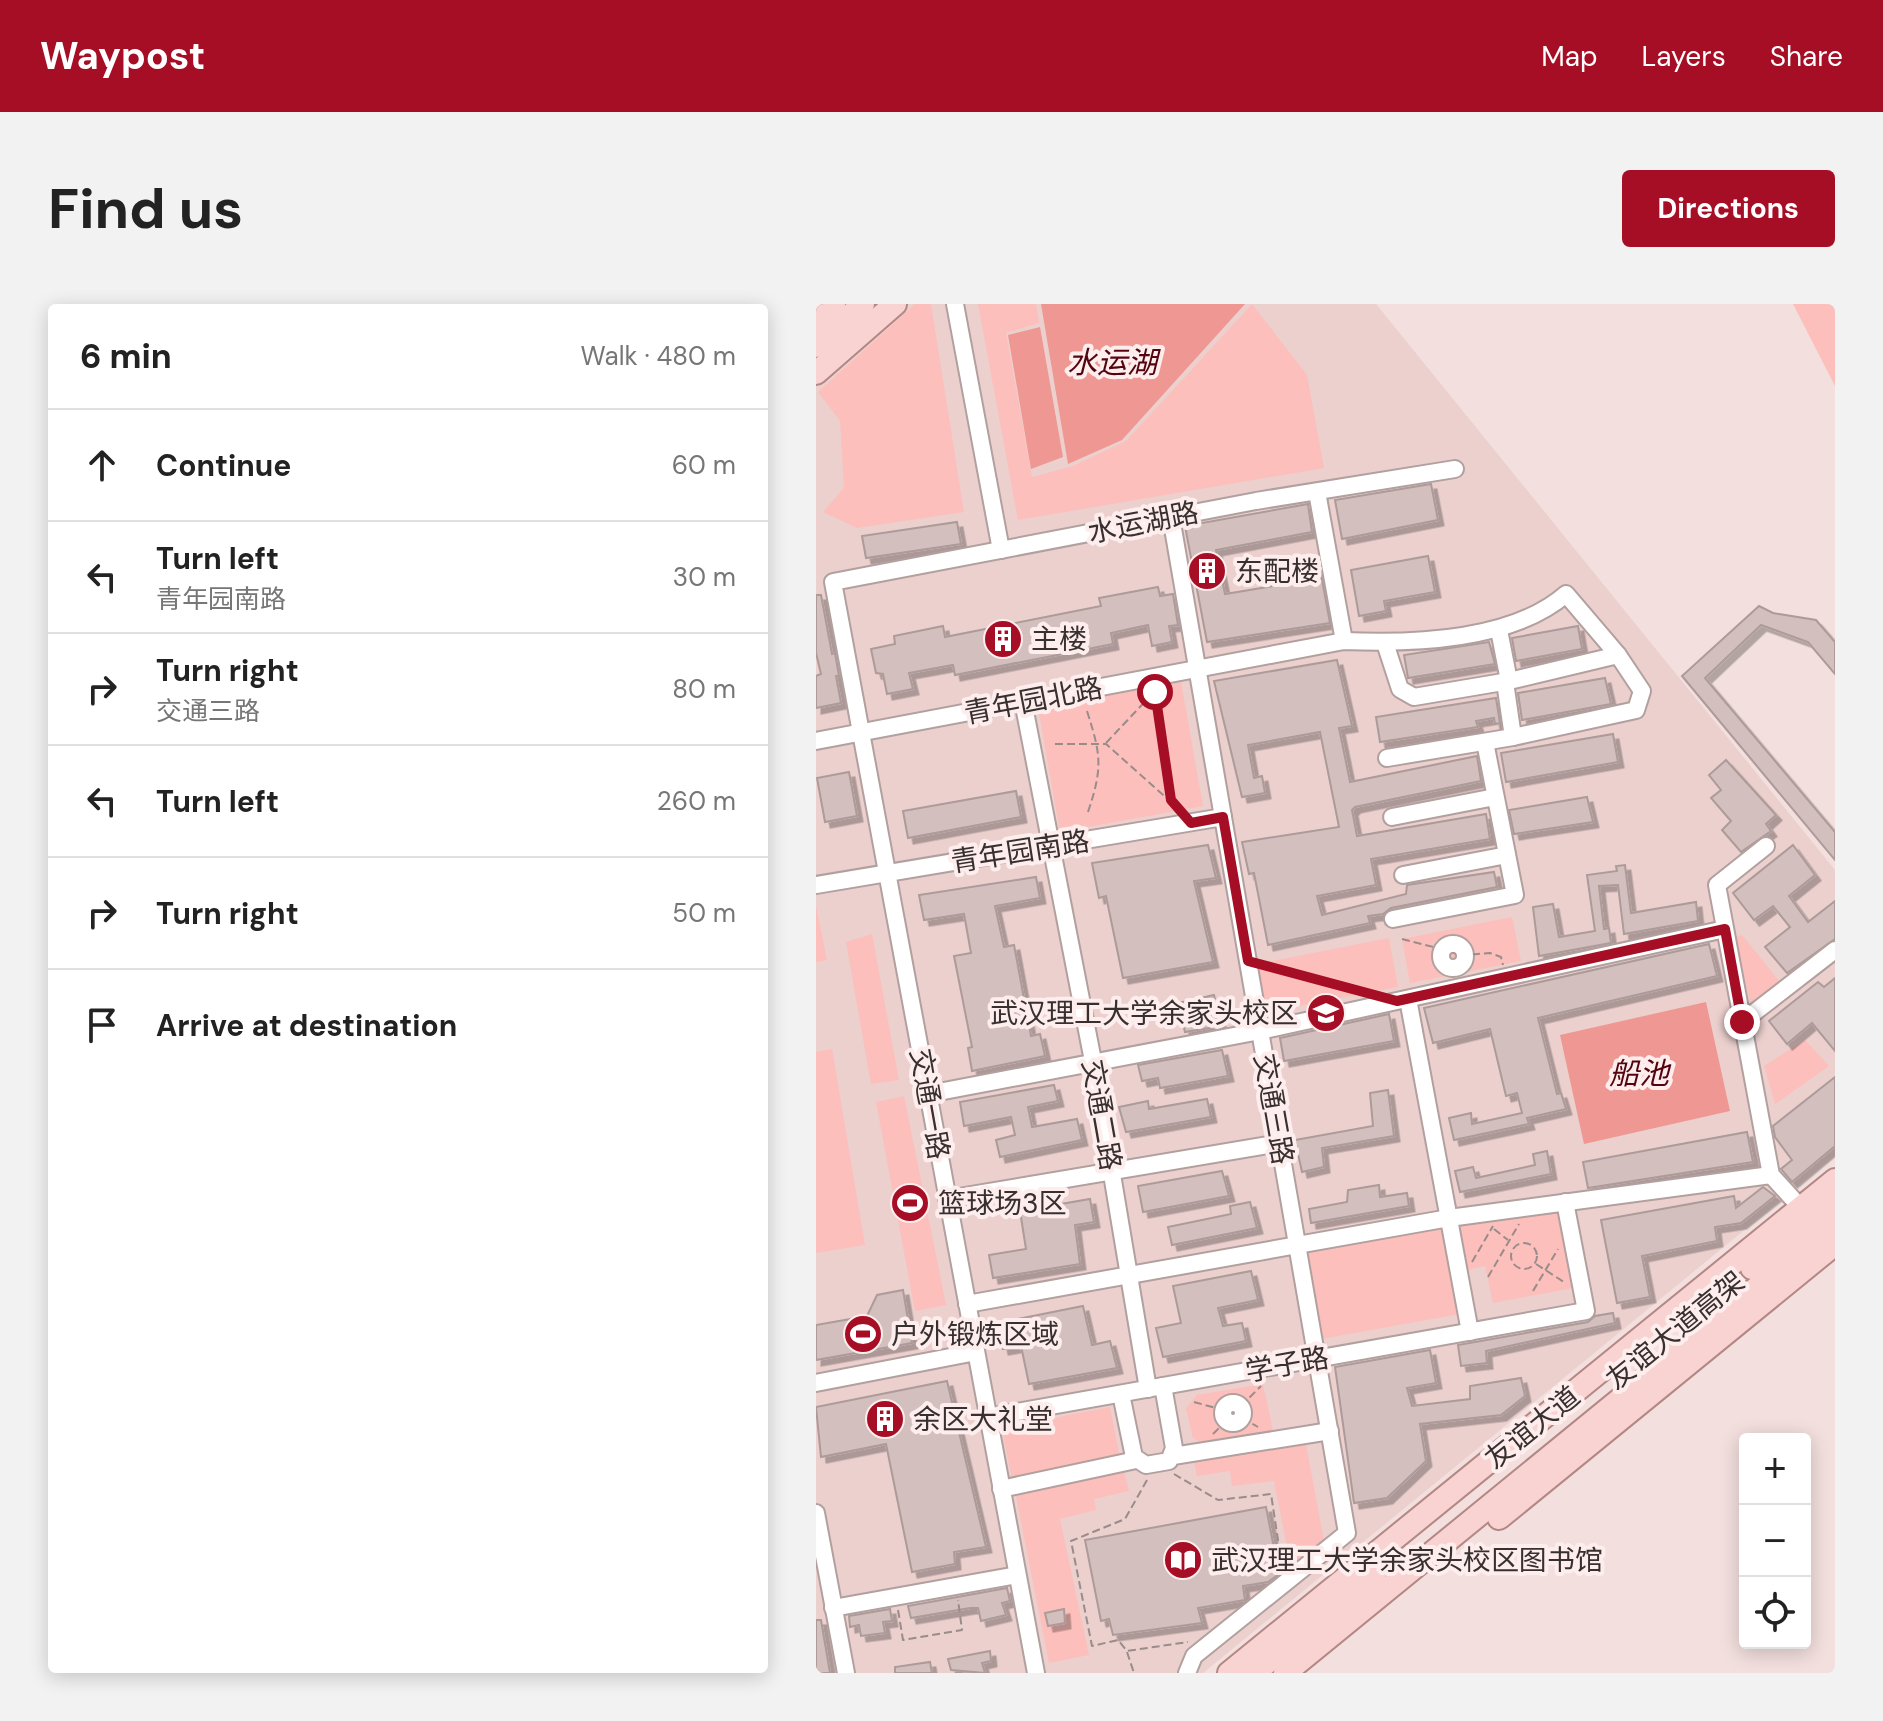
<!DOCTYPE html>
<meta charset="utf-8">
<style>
:root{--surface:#fff;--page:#f2f2f2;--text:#222;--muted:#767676;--line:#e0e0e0;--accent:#a60e25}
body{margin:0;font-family:"DM Sans","Noto Sans SC",sans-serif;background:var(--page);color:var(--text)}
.controls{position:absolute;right:24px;bottom:24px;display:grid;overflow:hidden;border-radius:8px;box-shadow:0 4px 20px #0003}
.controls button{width:72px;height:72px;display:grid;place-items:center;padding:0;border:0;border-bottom:2px solid var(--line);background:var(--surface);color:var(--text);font:40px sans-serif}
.stop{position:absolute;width:24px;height:24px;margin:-18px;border:6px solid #a60e25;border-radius:50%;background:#fff}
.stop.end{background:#a60e25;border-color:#fff;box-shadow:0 2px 8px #0008}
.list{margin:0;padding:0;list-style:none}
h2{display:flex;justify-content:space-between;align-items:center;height:104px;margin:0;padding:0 32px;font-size:34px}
h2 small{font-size:26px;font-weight:400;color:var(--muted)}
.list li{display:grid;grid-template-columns:52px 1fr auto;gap:24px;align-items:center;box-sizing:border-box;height:112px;padding:0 32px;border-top:2px solid var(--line)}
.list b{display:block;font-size:30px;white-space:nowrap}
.list p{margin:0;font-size:26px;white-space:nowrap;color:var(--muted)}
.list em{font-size:26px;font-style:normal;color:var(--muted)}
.icon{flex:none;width:44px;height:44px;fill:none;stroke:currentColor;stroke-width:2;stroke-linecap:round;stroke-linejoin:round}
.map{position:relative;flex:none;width:1019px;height:1369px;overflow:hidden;border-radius:8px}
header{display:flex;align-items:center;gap:48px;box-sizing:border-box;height:112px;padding:0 40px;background:var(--accent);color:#fff}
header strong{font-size:38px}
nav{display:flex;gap:44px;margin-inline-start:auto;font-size:28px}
.intro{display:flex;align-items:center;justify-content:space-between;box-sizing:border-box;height:192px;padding:0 48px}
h1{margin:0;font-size:56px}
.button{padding:20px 36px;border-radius:8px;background:var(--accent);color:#fff;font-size:28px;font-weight:700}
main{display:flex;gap:48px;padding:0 48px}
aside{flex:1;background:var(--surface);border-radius:8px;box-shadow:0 4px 20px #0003}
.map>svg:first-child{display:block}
</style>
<header>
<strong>Waypost</strong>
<nav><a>Map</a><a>Layers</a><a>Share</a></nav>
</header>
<div class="intro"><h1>Find us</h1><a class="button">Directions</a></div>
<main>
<aside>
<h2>6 min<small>Walk · 480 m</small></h2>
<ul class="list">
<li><svg class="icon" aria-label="ahead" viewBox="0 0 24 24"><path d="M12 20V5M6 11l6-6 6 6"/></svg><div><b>Continue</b></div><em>60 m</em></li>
<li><svg class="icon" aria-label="left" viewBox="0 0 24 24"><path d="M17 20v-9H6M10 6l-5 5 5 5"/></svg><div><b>Turn left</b><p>青年园南路</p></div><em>30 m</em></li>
<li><svg class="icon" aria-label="right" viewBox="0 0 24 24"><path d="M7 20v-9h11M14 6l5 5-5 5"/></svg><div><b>Turn right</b><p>交通三路</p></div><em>80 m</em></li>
<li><svg class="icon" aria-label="left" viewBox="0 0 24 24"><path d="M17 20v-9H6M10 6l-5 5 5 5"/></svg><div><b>Turn left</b></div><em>260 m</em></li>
<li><svg class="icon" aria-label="right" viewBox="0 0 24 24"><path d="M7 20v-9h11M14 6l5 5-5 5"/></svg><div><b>Turn right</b></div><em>50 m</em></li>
<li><svg class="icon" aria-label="arrive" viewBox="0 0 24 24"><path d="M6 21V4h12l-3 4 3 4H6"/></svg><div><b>Arrive at destination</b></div></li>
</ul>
</aside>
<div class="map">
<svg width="1019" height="1369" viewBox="0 0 1019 1369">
<defs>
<filter id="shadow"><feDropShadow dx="5.5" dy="5.5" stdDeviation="0" flood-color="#0004"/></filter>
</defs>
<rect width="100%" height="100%" fill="#f2dfde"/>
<path fill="#ebd0ce" d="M 92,0 L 560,0 L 1019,566 L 1019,852 L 387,1369 L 0,1369 L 0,80 Z"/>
<g fill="#fcbfbb">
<path d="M 99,0 L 115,0 L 148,208 L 41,224 L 7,208 L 28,184 L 24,117 L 2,88 Z"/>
<path d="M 162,0 L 220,0 L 223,19 L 190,29 L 216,173 L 257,162 L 310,137 L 436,0 L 491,71 L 508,164 L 202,216 Z"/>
<path d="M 977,0 L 1019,0 L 1019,82 Z"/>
<path d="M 365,378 L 387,502 L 244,528 L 222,403 Z"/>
<path d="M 0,602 L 11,656 L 0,658 Z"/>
<path d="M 696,613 L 705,657 L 594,679 L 586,635 Z"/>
<path d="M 56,630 L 83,776 L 55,780 L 30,638 Z"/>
<path d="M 926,631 L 964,678 L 936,702 L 918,642 L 919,633 Z"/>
<path d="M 573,634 L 582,683 L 451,708 L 442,660 Z"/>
<path d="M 989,736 L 1013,762 L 959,800 L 948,762 Z"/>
<path d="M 16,745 L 49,941 L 0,949 L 0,748 Z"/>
<path d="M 88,792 L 130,1001 L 99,1007 L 60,798 Z"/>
<path d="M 743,903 L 757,984 L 677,999 L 669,962 L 648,967 L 638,921 Z"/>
<path d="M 628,923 L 644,1010 L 505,1035 L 489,949 Z"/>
<path d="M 447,1080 L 458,1131 L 387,1140 L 377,1134 L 370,1104 L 381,1091 Z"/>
<path d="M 294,1103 L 304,1154 L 196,1177 L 186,1124 Z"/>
<path d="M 489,1135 L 508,1237 L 475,1263 L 458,1177 L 416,1182 L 414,1167 L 381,1172 L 377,1154 Z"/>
<path d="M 308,1168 L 313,1187 L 278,1195 L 280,1206 L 244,1215 L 273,1351 L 233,1359 L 199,1188 Z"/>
</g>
<g fill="#ef9793">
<path d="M 225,0 L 429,0 L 306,136 L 252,160 Z"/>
<path d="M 224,23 L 247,153 L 215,165 L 192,31 Z"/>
<path d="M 890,698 L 914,807 L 768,840 L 744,731 Z"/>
</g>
<g fill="#d2bfbe" stroke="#ad9b9a" stroke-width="2" filter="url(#shadow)">
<path d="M 615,180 L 622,216 L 526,235 L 519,196 Z"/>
<path d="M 492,200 L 496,228 L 400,246 L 409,290 L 487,277 L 483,257 L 502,254 L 514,319 L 391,338 L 369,222 Z"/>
<path d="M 141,218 L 145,240 L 50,254 L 46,232 Z"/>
<path d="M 612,252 L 619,288 L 568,297 L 570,307 L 543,312 L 535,266 Z"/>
<path d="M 342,283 L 344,292 L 357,290 L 362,321 L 353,322 L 356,338 L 336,342 L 332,321 L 295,329 L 297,340 L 139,371 L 137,361 L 93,369 L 97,385 L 71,390 L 67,370 L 60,369 L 55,345 L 79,340 L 78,332 L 127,322 L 129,333 L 285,302 L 283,294 Z"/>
<path d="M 0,291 L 5,291 L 16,350 L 19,349 L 23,372 L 20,372 L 25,399 L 0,404 L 0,372 L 5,370 L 0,349 Z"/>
<path d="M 943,302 L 957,309 L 1000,316 L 1019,338 L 1019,370 L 992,338 L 945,321 L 889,374 L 1019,528 L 1019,556 L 866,372 Z"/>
<path d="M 762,322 L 766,345 L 700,357 L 696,334 Z"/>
<path d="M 673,338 L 679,360 L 592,374 L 588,351 Z"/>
<path d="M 521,356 L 536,422 L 523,424 L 534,478 L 661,452 L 665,477 L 539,503 L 536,506 L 541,532 L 670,510 L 674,535 L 555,555 L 560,581 L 501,592 L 506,611 L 590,590 L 591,581 L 678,568 L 681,583 L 575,604 L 567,610 L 552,612 L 554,619 L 452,641 L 438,569 L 433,570 L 426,538 L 523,523 L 504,428 L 432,441 L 438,474 L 446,472 L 449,489 L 426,493 L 398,377 Z"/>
<path d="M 789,374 L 795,400 L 706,416 L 702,389 Z"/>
<path d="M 680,394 L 684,419 L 679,420 L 678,414 L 660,417 L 662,423 L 564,438 L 560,413 Z"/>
<path d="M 797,430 L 802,458 L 690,478 L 685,449 Z"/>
<path d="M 910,456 L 960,511 L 950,520 L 955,527 L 925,548 L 906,526 L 915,517 L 895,494 L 905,486 L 893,471 Z"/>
<path d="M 33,468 L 41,512 L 9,518 L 1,474 Z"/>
<path d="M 200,487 L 205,513 L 92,534 L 87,507 Z"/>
<path d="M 771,493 L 777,518 L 698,530 L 693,506 Z"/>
<path d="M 392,541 L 400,574 L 378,577 L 397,658 L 307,674 L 290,592 L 283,594 L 276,559 Z"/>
<path d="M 977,541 L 999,571 L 973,592 L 992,618 L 1019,597 L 1019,635 L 971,669 L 949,643 L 974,623 L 957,602 L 938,616 L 917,589 Z"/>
<path d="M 809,561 L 815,609 L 880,598 L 882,617 L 808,630 L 802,581 L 783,582 L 788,625 L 793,624 L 795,639 L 723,652 L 717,603 L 737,600 L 743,633 L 779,627 L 771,571 L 801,567 L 800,562 Z"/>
<path d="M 220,573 L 224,594 L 179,602 L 188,643 L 198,641 L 215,732 L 224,730 L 229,752 L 156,767 L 152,744 L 156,743 L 138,652 L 155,649 L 148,610 L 108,616 L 103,591 Z"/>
<path d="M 893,640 L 901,672 L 722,714 L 741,790 L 745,789 L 750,805 L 711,814 L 713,820 L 638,836 L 633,814 L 655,809 L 656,820 L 706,809 L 701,789 L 690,792 L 674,725 L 617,739 L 608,704 Z"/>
<path d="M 1019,674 L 1019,747 L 996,719 L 971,740 L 953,717 L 1002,678 L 1008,683 Z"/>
<path d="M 398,691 L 405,722 L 369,728 L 362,699 Z"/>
<path d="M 573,710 L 578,737 L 468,757 L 464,734 Z"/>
<path d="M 406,746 L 412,772 L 344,784 L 342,774 L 326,777 L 322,761 Z"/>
<path d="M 1019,773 L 1019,842 L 976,878 L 965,865 L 976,856 L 959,833 L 957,822 Z"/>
<path d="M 238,781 L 242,797 L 212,803 L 216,823 L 261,815 L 266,836 L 184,853 L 180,836 L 199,831 L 195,813 L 148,822 L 144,798 Z"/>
<path d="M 572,786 L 578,832 L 506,844 L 508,863 L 486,868 L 479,836 L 557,822 L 554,789 Z"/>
<path d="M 391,795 L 395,813 L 310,828 L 303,803 L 332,797 L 333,805 Z"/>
<path d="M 931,828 L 937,858 L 772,884 L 767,858 Z"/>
<path d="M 731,847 L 735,870 L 644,888 L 639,867 L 657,863 L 660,874 L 719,861 L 717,850 Z"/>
<path d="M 406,867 L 413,892 L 327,908 L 322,882 Z"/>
<path d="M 563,881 L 564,893 L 591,889 L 593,902 L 495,919 L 493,905 L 531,898 L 532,886 Z"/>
<path d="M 947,883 L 959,892 L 925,919 L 899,923 L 901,937 L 826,952 L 834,993 L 801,999 L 785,916 L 918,892 L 920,904 Z"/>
<path d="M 274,895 L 278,918 L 259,921 L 264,960 L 177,974 L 173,951 L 210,945 L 204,907 Z"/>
<path d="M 434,898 L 441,924 L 356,941 L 352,923 L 415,910 L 414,902 Z"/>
<path d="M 435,967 L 442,996 L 402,1004 L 407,1022 L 426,1019 L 430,1037 L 347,1053 L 340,1024 L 365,1019 L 357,982 Z"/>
<path d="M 87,986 L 96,1039 L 0,1056 L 0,1021 L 51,1012 L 61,991 Z"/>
<path d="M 267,1002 L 276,1041 L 294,1037 L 301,1064 L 213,1080 L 205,1042 L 187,1045 L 182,1019 Z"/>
<path d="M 797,1009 L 799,1019 L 670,1047 L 671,1059 L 645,1062 L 642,1041 L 772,1018 L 779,1012 Z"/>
<path d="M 614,1046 L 620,1079 L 591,1084 L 596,1102 L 654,1095 L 654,1082 L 705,1074 L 709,1092 L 685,1111 L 604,1120 L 610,1157 L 571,1194 L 538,1199 L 519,1063 Z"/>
<path d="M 131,1077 L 170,1243 L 138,1248 L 139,1260 L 96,1268 L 70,1140 L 5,1153 L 0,1103 Z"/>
<path d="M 450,1203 L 463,1270 L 452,1278 L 427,1282 L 429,1296 L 382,1304 L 386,1319 L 297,1331 L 293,1315 L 285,1317 L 269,1236 Z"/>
<path d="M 191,1284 L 194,1297 L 186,1299 L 190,1311 L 165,1317 L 162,1304 L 154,1304 L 95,1314 L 92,1302 Z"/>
<path d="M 74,1305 L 76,1317 L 67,1318 L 69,1329 L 45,1332 L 43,1321 L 34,1323 L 33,1312 Z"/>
<path d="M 248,1305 L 249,1319 L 232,1322 L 229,1309 Z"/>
<path d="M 0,1316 L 5,1316 L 14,1369 L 0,1369 Z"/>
<path d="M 174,1347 L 175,1357 L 166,1359 L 169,1369 L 135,1366 L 132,1355 Z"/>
<path d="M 114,1358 L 116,1369 L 79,1369 L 79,1363 Z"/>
</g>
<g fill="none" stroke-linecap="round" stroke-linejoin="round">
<defs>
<g id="minor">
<path d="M 139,0 L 185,246"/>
<path d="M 501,188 L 528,337"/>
<path d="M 355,213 L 531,1229 L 378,1352 L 371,1369"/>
<path d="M 683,326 L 693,377"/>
<path d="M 569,339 L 584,385 L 598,393 L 693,377 L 802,351"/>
<path d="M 689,378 L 697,433"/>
<path d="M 207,397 L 277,757 L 332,1085"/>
<path d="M 0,437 L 528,337 C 597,340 696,337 750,290 L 802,351 L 826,387 L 820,406 L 697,433 L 571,454"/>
<path d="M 576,513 L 679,493"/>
<path d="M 950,542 L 901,581 L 955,871 L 985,904"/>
<path d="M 587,571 L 691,551"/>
<path d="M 0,581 L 407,513"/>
<path d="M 577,615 L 699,591 L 669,438"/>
<circle cx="637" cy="652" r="12"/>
<path d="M 592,695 L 654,1028"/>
<path d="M 926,718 L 1019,646"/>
<path d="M 112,790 L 444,727 L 909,625"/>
<path d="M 131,895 L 464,839"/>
<path d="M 151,1000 L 633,914 L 955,871"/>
<path d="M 0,1079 L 160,1048"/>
<path d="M 305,1090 L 318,1153 L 330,1161 L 353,1157 L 358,1144 L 347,1082"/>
<circle cx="417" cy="1109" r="10"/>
<path d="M 172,1113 L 770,1007 L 749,898"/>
<path d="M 357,1152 L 514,1127"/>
<path d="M 185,1185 L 320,1156"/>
<path d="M 0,1209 L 30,1369"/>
<path d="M 17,1304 L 201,1271"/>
<path d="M 220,1369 L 17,278 L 440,197 L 639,165"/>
</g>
<g id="major">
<path d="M 0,17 L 18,0"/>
<path d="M 0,42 L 47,0"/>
<path d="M 0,69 L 79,0"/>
<path d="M 936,964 L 1019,896"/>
<path d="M 683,1214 L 1019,940"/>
<path d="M 413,1369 L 1019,876"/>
<path d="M 438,1369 L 559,1270"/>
<path d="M 469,1369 L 1019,920"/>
</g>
</defs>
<use href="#minor" stroke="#b2a09f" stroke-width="20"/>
<use href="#major" stroke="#b28784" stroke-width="26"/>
<g stroke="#998c8b" stroke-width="2" stroke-dasharray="8 4" stroke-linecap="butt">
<path d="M 338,387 L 355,495"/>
<path d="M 271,407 C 285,451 287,463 272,508"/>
<path d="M 290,439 L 338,388"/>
<path d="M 239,440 L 290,440 L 364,506"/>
<path d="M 586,635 L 649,651 L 674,649 L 685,653 L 687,661"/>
<path d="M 449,661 L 547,688"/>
<path d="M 678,925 L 692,936"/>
<circle cx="708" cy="952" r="13"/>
<path d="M 656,958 L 677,922"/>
<path d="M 720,960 L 748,978"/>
<path d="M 672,973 L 703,920"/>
<path d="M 717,987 L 742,945"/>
<path d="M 378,1098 L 407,1106"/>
<path d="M 425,1102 L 445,1082"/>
<path d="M 426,1114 L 442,1123"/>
<path d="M 397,1130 L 410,1117"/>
<path d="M 358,1170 L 402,1196 L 455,1190 L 466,1262"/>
<path d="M 331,1176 L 309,1215 L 255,1237 L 276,1342 L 302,1336 L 311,1347 L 372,1338"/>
<path d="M 82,1306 L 87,1336 L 146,1326 L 142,1296"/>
<path d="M 311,1348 L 318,1369"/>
</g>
<use href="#minor" stroke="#fff" stroke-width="16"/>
<use href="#major" stroke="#f8d3d1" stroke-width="22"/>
</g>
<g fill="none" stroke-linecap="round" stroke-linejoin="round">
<path stroke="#a60e25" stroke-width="10" d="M 339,388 L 355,496 L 375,519 L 407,513 L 432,657 L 581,697 L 909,625 L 926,718"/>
</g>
<defs>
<symbol id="building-disc" viewBox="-11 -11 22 22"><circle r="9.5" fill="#a60e25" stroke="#fdedec"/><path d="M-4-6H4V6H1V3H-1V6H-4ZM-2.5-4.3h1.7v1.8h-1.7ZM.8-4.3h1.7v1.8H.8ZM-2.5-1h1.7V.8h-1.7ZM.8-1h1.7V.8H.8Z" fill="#fff"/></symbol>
<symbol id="university-disc" viewBox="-11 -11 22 22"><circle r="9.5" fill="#a60e25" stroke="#fdedec"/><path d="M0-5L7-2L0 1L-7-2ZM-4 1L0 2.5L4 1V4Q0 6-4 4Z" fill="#fff"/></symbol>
<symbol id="stadium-disc" viewBox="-11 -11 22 22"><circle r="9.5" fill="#a60e25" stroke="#fdedec"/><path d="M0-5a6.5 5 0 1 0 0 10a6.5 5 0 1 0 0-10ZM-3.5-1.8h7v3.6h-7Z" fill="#fff"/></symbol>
<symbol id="library-disc" viewBox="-11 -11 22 22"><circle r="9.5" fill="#a60e25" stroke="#fdedec"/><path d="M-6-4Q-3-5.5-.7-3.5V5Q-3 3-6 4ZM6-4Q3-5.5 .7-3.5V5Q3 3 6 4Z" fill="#fff"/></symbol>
</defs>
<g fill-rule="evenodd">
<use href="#building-disc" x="369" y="245" width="44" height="44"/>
<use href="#building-disc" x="165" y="313" width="44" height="44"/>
<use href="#university-disc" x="488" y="687" width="44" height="44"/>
<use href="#stadium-disc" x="72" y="877" width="44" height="44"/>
<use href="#stadium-disc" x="25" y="1008" width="44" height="44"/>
<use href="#building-disc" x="47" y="1093" width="44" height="44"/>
<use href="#library-disc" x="345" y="1234" width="44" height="44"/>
</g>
<g text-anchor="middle" stroke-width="8" stroke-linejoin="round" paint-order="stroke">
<g font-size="28" fill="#37302f" stroke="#fdedec">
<text transform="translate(327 218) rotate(-11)" y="10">水运湖路</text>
<text transform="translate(217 396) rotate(-11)" y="10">青年园北路</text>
<text transform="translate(204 547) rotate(-9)" y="10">青年园南路</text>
<text transform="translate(114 800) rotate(80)" y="10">交通一路</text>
<text transform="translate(458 805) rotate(80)" y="10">交通三路</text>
<text transform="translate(286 811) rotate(80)" y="10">交通二路</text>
<text transform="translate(859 1026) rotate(-39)" y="10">友谊大道高架</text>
<text transform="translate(471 1060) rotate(-10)" y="10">学子路</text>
<text transform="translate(716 1123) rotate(-39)" y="10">友谊大道</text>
</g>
<g font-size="28" fill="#37302f" stroke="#fdedec" text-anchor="start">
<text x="419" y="277">东配楼</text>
<text x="215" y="345">主楼</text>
<text x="482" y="719" text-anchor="end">武汉理工大学余家头校区</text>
<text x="122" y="909">篮球场3区</text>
<text x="75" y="1040">户外锻炼区域</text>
<text x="97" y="1125">余区大礼堂</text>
<text x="395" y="1266">武汉理工大学余家头校区图书馆</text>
</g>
<g font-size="30" font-style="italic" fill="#54040e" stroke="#fdedec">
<text x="296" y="69">水运湖</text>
<text x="823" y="780">船池</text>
</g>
</g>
</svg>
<div class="controls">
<button>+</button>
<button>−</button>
<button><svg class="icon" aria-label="locate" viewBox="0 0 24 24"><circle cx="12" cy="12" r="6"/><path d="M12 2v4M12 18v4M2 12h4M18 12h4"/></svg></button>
</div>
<div class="stop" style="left:339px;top:388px"></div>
<div class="stop end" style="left:926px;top:718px"></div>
</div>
</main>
